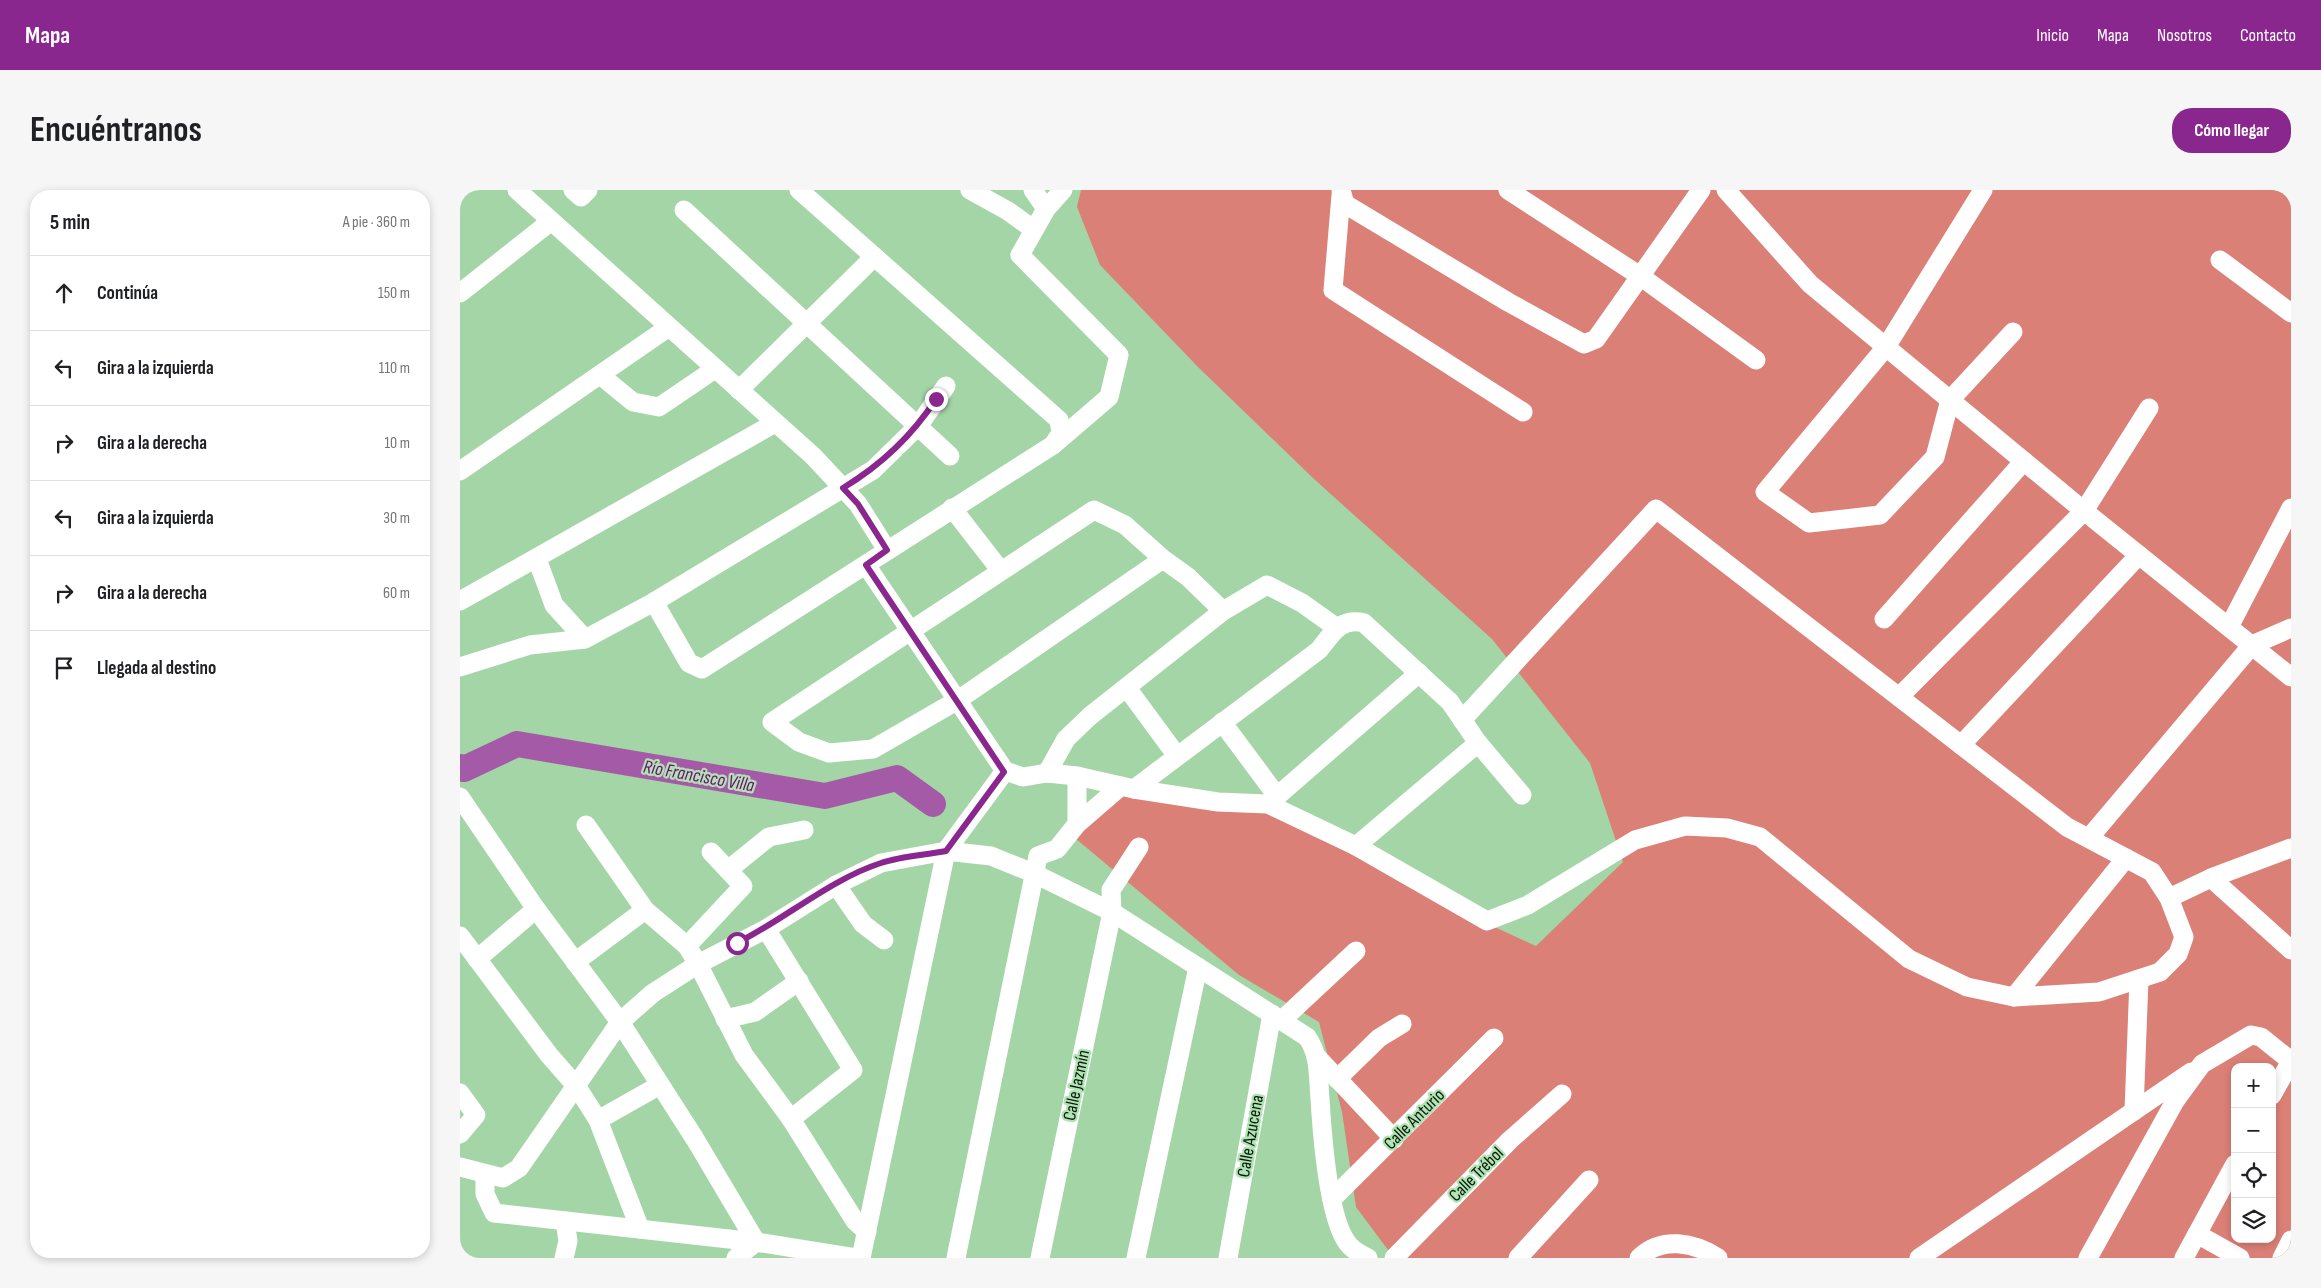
<!DOCTYPE html>
<html lang="es">
<meta charset="utf-8">
<style>
:root{--surface:#fff;--page:#f6f6f6;--text:#202124;--muted:#757577;--line:#e0e0e0;--accent:#8a278f}
body{margin:0;font-family:"Sofia Sans Condensed",sans-serif;background:var(--page);color:var(--text)}
.controls{position:absolute;right:15px;bottom:15px;display:grid;overflow:hidden;border-radius:10px;box-shadow:0 2px 8px #0003}
.controls button{width:45px;height:45px;display:grid;place-items:center;padding:0;border:0;border-bottom:1px solid var(--line);background:var(--surface);color:var(--text);font:25px sans-serif}
.stop{position:absolute;width:15px;height:15px;margin:-11px;border:4px solid #8a278f;border-radius:50%;background:#fff}
.stop.end{background:#8a278f;border-color:#fff;box-shadow:0 1px 5px #0008}
.list{margin:0;padding:0;list-style:none}
h2{display:flex;justify-content:space-between;align-items:center;height:65px;margin:0;padding:0 20px;font-size:21px}
h2 small{font-size:16px;font-weight:400;color:var(--muted)}
.list li{display:grid;grid-template-columns:32px 1fr auto;gap:15px;align-items:center;box-sizing:border-box;height:75px;padding:0 20px;border-top:1px solid var(--line)}
.list b{display:block;font-size:19px;white-space:nowrap}
.list em{font-size:16px;font-style:normal;color:var(--muted)}
.icon{flex:none;width:28px;height:28px;fill:none;stroke:currentColor;stroke-width:2;stroke-linecap:round;stroke-linejoin:round}
.map{position:relative;flex:none;width:1831px;height:1068px;overflow:hidden;border-radius:20px}
header{display:flex;align-items:center;gap:30px;box-sizing:border-box;height:70px;padding:0 25px;background:var(--accent);color:#fff}
header strong{font-size:24px}
nav{display:flex;gap:28px;margin-inline-start:auto;font-size:18px}
.intro{display:flex;align-items:center;justify-content:space-between;box-sizing:border-box;height:120px;padding:0 30px}
h1{margin:0;font-size:35px}
.button{padding:12px 22px;border-radius:20px;background:var(--accent);color:#fff;font-size:18px;font-weight:700}
main{display:flex;gap:30px;padding:0 30px}
aside{flex:1;background:var(--surface);border-radius:20px;box-shadow:0 2px 8px #0003}
.map>svg:first-child{display:block}
</style>
<header>
<strong>Mapa</strong>
<nav><a>Inicio</a><a>Mapa</a><a>Nosotros</a><a>Contacto</a></nav>
</header>
<div class="intro"><h1>Encuéntranos</h1><a class="button">Cómo llegar</a></div>
<main>
<aside>
<h2>5 min<small>A pie · 360 m</small></h2>
<ul class="list">
<li><svg class="icon" aria-label="ahead" viewBox="0 0 24 24"><path d="M12 20V5M6 11l6-6 6 6"/></svg><div><b>Continúa</b></div><em>150 m</em></li>
<li><svg class="icon" aria-label="left" viewBox="0 0 24 24"><path d="M17 20v-9H6M10 6l-5 5 5 5"/></svg><div><b>Gira a la izquierda</b></div><em>110 m</em></li>
<li><svg class="icon" aria-label="right" viewBox="0 0 24 24"><path d="M7 20v-9h11M14 6l5 5-5 5"/></svg><div><b>Gira a la derecha</b></div><em>10 m</em></li>
<li><svg class="icon" aria-label="left" viewBox="0 0 24 24"><path d="M17 20v-9H6M10 6l-5 5 5 5"/></svg><div><b>Gira a la izquierda</b></div><em>30 m</em></li>
<li><svg class="icon" aria-label="right" viewBox="0 0 24 24"><path d="M7 20v-9h11M14 6l5 5-5 5"/></svg><div><b>Gira a la derecha</b></div><em>60 m</em></li>
<li><svg class="icon" aria-label="arrive" viewBox="0 0 24 24"><path d="M6 21V4h12l-3 4 3 4H6"/></svg><div><b>Llegada al destino</b></div></li>
</ul>
</aside>
<div class="map">
<svg width="1831" height="1068" viewBox="0 0 1831 1068">
<rect width="100%" height="100%" fill="#a4d5a6"/>
<path fill="#db8077" fill-rule="evenodd" d="M 621,0 L 1831,0 L 1831,1068 L 934,1068 L 896,1017 L 882,922 L 859,832 L 779,785 L 615,648 L 673,591 L 812,617 L 959,702 L 1076,756 L 1163,672 L 1130,573 L 1032,449 L 854,289 L 738,177 L 640,75 L 617,17 ZM 1775,877 L 1812,877 L 1812,1049 L 1775,1049 Z"/>
<g fill="none" stroke-linecap="round" stroke-linejoin="round">
<path stroke="#a55aa7" stroke-width="26" d="M 0,577 L 4,579 L 57,554 L 365,606 L 437,588 L 473,614"/>
<g stroke="#fff" stroke-width="19">
<path d="M 57,0 L 353,266 L 398,314 L 427,360"/>
<path d="M 113,0 L 121,7 L 128,0"/>
<path d="M 339,0 L 599,230 L 601,243 L 593,255"/>
<path d="M 510,0 L 548,21 L 573,39"/>
<path d="M 881,0 L 885,14 L 1048,112 L 1124,154 L 1136,149 L 1241,0"/>
<path d="M 1048,0 L 1180,86 L 1296,170"/>
<path d="M 1266,0 L 1350,94 L 1624,321 L 1831,487"/>
<path d="M 1523,0 L 1426,157 L 1305,302 L 1349,333 L 1420,325 L 1475,267 L 1490,210 L 1553,142"/>
<path d="M 881,5 L 873,100 L 1063,222"/>
<path d="M 586,19 L 603,0"/>
<path d="M 224,20 L 490,266"/>
<path d="M 1760,70 L 1831,123"/>
<path d="M 0,103 L 90,32"/>
<path d="M 140,185 L 173,212 L 199,217 L 255,179"/>
<path d="M 279,200 L 413,68"/>
<path d="M 0,281 L 209,137"/>
<path d="M 492,318 L 541,381"/>
<path d="M 77,369 L 94,415 L 125,449"/>
<path d="M 703,369 L 498,510 L 413,559 L 369,563 L 339,552 L 312,532 L 634,320 L 665,335 L 703,369 L 728,387 L 763,421"/>
<path d="M 406,375 L 545,581 L 563,587 L 587,583 L 617,586 L 674,599 L 758,612 L 808,614 L 896,656 L 1027,731 L 1068,715 L 1175,650 L 1225,636 L 1267,638 L 1300,647 L 1449,769 L 1507,797 L 1554,807 L 1639,802 L 1700,782 L 1718,764 L 1724,747 L 1709,708 L 1692,682 L 1607,637 L 1196,319 L 1002,530"/>
<path d="M 0,411 L 315,233"/>
<path d="M 194,412 L 229,473 L 242,479 L 593,255 L 649,207 L 659,165 L 560,65 L 586,19 L 573,0"/>
<path d="M 1424,429 L 1564,271"/>
<path d="M 1769,437 L 1831,318"/>
<path d="M 0,477 L 70,455 L 125,449 L 194,412 L 413,280 L 459,235 L 486,196"/>
<path d="M 667,498 L 717,566"/>
<path d="M 1439,507 L 1624,321 L 1689,218"/>
<path d="M 762,532 L 817,606"/>
<path d="M 1501,555 L 1679,365"/>
<path d="M 587,583 L 606,549 L 630,526 L 763,421 L 807,395 L 842,413 L 877,438"/>
<path d="M 674,599 L 859,460 C 872,444 880,427 904,433 L 990,512 L 1018,553 L 1062,605"/>
<path d="M 0,607 L 76,719 L 160,832 L 235,949 L 296,1052 L 276,1068"/>
<path d="M 808,614 L 959,483"/>
<path d="M 617,634 L 617,586"/>
<path d="M 126,635 L 185,720 L 227,756 L 238,774 L 284,865 L 331,929 L 395,1031 L 407,1042"/>
<path d="M 1629,648 L 1792,455 L 1831,438"/>
<path d="M 896,656 L 1018,553"/>
<path d="M 268,680 L 309,647 L 344,640"/>
<path d="M 1751,688 L 1831,760"/>
<path d="M 376,695 L 403,734 L 424,750"/>
<path d="M 1709,708 L 1751,688 L 1831,658"/>
<path d="M 306,739 L 393,880 L 331,929"/>
<path d="M 0,746 L 89,865 L 117,897 L 138,930 L 180,1039"/>
<path d="M 227,756 L 283,696 L 251,662"/>
<path d="M 17,769 L 76,719"/>
<path d="M 115,772 L 185,720"/>
<path d="M 1554,807 L 1666,668"/>
<path d="M 265,829 L 295,822 L 339,791"/>
<path d="M 822,830 L 896,761"/>
<path d="M 857,867 L 934,949"/>
<path d="M 877,889 L 919,848 L 942,834"/>
<path d="M 0,903 L 16,925 L 0,944"/>
<path d="M 1674,921 L 1679,789"/>
<path d="M 138,930 L 200,895"/>
<path d="M 0,977 L 43,988 L 59,978 L 160,832 L 193,803 L 238,774 L 306,739 L 376,695 L 421,673 L 486,661 L 531,666 L 573,683 L 652,722 L 847,847 C 860,865 858,887 860,909 C 862,942 868,1031 889,1055 C 894,1061 902,1065 908,1068"/>
<path d="M 25,985 L 25,1004 L 34,1023 L 296,1052 L 396,1068"/>
<path d="M 872,1009 L 1034,848"/>
<path d="M 1737,1044 L 1780,1068"/>
<path d="M 104,1068 L 108,1051 L 105,1031"/>
<path d="M 401,1068 L 486,661 L 545,581"/>
<path d="M 496,1068 L 578,666 L 597,659 L 617,634 L 661,596"/>
<path d="M 580,1068 L 652,722 L 651,700 L 679,657"/>
<path d="M 676,1068 L 738,777"/>
<path d="M 768,1068 L 812,824"/>
<path d="M 934,1068 L 1050,950 L 1102,904"/>
<path d="M 1058,1068 L 1129,990"/>
<path d="M 1179,1068 C 1201,1046 1234,1052 1258,1068"/>
<path d="M 1459,1068 L 1731,882"/>
<path d="M 1628,1068 L 1715,911 L 1742,874 L 1791,845 L 1801,847 L 1831,871 L 1812,905"/>
<path d="M 1724,1068 L 1775,974"/>
<path d="M 1822,1068 L 1831,1050"/>
</g>
</g>
<g fill="none" stroke-linecap="round" stroke-linejoin="round">
<path stroke="#8a278f" stroke-width="6" d="M 277,753 C 325,729 371,689 421,673 C 441,666 465,665 486,661 L 544,582 L 406,375 L 427,360 L 398,314 L 383,298 C 421,275 452,246 476,209"/>
</g>
<g text-anchor="middle" stroke-width="4.5" stroke-linejoin="round" paint-order="stroke">
<g font-size="18" fill="#061908" stroke="#b0e2b3">
<text transform="translate(616 895) rotate(-78)" y="6">Calle Jazmín</text>
<text transform="translate(954 929) rotate(-45)" y="6">Calle Anturio</text>
<text transform="translate(790 946) rotate(-80)" y="6">Calle Azucena</text>
<text transform="translate(1016 984) rotate(-45)" y="6">Calle Trébol</text>
</g>
<g font-size="19" font-style="italic" fill="#6f0b74" stroke="#b0e2b3">
<text transform="translate(239 585) rotate(10)" y="7">Río Francisco Villa</text>
</g>
</g>
</svg>
<div class="controls">
<button>+</button>
<button>−</button>
<button><svg class="icon" aria-label="locate" viewBox="0 0 24 24"><circle cx="12" cy="12" r="6"/><path d="M12 2v4M12 18v4M2 12h4M18 12h4"/></svg></button>
<button><svg class="icon" aria-label="layers" viewBox="0 0 24 24"><path d="M12 4l9 5-9 5-9-5zM3 14l9 5 9-5"/></svg></button>
</div>
<div class="stop" style="left:277px;top:753px"></div>
<div class="stop end" style="left:476px;top:209px"></div>
</div>
</main>
